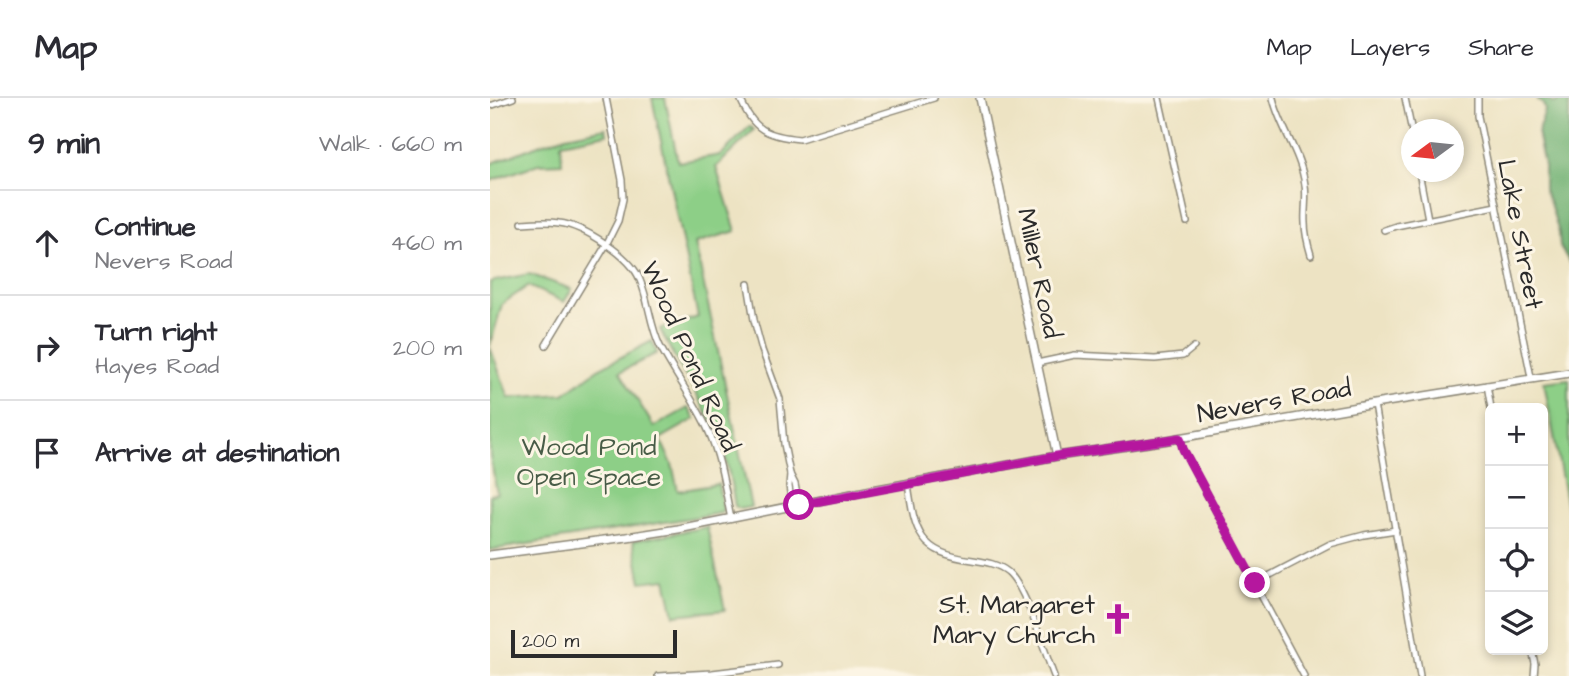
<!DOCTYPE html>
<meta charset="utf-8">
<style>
:root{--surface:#fff;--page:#f7f7f7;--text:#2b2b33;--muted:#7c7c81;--line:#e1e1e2}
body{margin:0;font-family:"Architects Daughter",sans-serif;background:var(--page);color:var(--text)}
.controls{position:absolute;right:21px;bottom:21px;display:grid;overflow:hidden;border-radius:10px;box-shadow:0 4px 10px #0003}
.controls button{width:63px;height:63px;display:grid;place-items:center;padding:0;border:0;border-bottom:2px solid var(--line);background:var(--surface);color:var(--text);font:35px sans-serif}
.compass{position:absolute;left:911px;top:21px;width:63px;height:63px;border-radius:50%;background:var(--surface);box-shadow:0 4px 10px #0003;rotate:255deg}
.scale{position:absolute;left:21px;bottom:18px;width:166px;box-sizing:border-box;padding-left:7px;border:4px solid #2b2b2b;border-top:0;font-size:19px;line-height:24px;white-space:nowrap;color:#2b2b2b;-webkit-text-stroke:5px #fcf5e5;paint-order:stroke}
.stop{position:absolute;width:21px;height:21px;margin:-16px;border:5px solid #b5179e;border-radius:50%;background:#fff}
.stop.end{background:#b5179e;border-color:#fff;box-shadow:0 2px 7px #0008}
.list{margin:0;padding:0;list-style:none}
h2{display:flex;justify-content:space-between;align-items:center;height:91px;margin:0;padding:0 28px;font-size:30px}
h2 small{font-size:23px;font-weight:400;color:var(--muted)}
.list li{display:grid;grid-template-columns:46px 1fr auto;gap:21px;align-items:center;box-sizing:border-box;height:105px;padding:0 28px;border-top:2px solid var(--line)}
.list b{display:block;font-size:26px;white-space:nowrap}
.list p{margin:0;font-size:23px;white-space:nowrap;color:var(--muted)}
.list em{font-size:23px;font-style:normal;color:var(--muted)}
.icon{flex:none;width:38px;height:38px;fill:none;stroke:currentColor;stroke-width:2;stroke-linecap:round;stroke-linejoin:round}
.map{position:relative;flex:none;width:1079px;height:578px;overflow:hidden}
header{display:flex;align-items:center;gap:42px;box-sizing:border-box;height:98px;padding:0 35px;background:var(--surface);border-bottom:2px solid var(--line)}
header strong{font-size:33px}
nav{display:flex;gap:38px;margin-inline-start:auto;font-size:24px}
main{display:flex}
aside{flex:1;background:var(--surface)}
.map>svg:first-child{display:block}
</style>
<header>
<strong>Map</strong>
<nav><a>Map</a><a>Layers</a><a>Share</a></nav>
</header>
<main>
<aside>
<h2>9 min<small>Walk · 660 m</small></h2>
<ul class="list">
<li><svg class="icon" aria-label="ahead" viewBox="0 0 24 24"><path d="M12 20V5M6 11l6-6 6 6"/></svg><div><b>Continue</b><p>Nevers Road</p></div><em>460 m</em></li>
<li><svg class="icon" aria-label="right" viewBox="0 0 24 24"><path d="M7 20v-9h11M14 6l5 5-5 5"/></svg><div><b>Turn right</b><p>Hayes Road</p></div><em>200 m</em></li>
<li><svg class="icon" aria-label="arrive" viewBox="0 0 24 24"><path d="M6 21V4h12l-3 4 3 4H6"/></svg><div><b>Arrive at destination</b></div></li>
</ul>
</aside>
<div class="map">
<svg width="1079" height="578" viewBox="0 0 1079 578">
<rect width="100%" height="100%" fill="#fcf5e5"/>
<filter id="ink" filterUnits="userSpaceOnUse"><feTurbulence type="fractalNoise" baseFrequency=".0143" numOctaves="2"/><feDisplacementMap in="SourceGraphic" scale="14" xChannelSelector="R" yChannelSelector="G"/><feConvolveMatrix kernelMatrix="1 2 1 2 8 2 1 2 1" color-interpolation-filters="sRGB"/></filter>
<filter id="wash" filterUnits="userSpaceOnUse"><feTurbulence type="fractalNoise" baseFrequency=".00686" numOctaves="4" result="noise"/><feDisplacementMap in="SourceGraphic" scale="28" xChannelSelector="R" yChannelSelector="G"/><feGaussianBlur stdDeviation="1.57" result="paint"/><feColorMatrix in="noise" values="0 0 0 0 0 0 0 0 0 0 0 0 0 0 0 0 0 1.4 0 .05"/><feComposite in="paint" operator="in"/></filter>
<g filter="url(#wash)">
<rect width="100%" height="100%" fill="#ede3c3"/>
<g fill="#8dcf87" stroke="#5c7d59" stroke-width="2">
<path d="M 162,0 L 175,0 L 188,64 L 231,57 L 260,28 L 264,32 L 226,69 L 246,133 L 205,145 L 261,409 L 250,411 L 245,408 C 241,384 237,360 228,338 C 212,301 187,268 170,231 L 208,219 Z"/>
<path d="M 116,30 L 117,36 L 71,45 L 72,65 L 48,66 L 0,83 L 0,66 L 51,46 L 76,38 Z"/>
<path d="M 39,176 L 82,191 L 74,204 L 38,188 L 12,206 L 0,248 L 0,184 Z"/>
<path d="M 162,243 L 167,255 L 130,274 L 164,329 L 198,310 L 205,321 L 170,341 L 182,366 L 188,393 L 228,386 L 233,411 L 231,415 L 0,452 L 0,397 L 7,395 L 0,358 L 0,249 L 19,300 L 74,296 L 108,271 Z"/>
<path d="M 1079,281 L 1079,419 L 1054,284 Z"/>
<path d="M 217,429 L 235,512 L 184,517 L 176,481 L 151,484 L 143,443 Z"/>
</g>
<path fill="#72b274" stroke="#4e6e50" stroke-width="2" d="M 1048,0 L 1055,0 L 1063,5 L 1067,4 L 1068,0 L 1079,0 L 1079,164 L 1070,148 L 1069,135 L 1060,105 L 1054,92 L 1054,68 L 1048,39 L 1049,30 L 1055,12 L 1053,6 L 1048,3 Z"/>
</g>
<g filter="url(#ink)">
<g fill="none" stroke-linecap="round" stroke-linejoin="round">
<defs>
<g id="street">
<path d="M 250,0 C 263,32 277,38 310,41 L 444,0"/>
<path d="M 669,0 L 697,124"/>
<path d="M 783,0 C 790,30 811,55 815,87 C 817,99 814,113 815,125 C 815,137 818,147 821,157"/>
<path d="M 915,0 L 922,34"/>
<path d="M 988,0 L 988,18 L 1041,279"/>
<path d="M 0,8 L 23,0"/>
<path d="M 929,74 L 938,121"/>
<path d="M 32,125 C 44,124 57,123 69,125 C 94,128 141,158 150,182 C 159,203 160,228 170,248 C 185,277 205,303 218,332 C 231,360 235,391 241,421"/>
<path d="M 894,132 L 906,128 L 1006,108"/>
<path d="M 258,186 L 264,222 L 272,252 L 290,301 L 294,346 L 300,376 L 305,386 L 309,407"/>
<path d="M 56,247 L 116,147 L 128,123 L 133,101 L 132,82 L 116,0"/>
<path d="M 547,265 L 585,257 L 665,261 L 693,258 L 704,249"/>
<path d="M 997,287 L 1001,310"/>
<path d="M 884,306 L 930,578"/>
<path d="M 690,340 L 693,351 L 814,578"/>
<path d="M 300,376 L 299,388 L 302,408"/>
<path d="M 418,386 C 425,435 429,455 483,462 C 496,464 508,466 518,474 C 537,491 554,553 564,578"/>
<path d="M 765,485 L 840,446 L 874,437 L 906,432"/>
<path d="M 1042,552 L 1045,566 L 1044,578"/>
<path d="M 168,578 L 222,575 L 288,567"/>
</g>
<g id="secondary">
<path d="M 490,0 L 567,358"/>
<path d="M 0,457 L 137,439 L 188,431 L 377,393 L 567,358 L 672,343 L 884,306 L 1079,275"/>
</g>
</defs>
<use href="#street" stroke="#8c8777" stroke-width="8"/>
<use href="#secondary" stroke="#8c8777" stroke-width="10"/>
<use href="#street" stroke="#fff" stroke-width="5"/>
<use href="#secondary" stroke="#fff" stroke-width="7"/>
</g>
</g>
<g fill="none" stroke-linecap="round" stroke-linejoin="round" filter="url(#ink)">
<path stroke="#b5179e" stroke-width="9" d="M 309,407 L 567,358 L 690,340 L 693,351 L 765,485"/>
</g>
<defs>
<symbol id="church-bare" viewBox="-9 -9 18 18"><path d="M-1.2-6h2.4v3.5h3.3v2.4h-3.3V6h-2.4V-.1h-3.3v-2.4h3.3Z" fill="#b5179e" stroke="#fcf5e5" stroke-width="2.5" paint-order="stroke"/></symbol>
</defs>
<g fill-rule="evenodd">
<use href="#church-bare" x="606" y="499" width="44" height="44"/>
</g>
<g text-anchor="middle" stroke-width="6" stroke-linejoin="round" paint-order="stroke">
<g font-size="26" fill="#2b2b2b" stroke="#fcf5e5">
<text transform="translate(1031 136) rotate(79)" y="9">Lake Street</text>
<text transform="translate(550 175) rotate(78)" y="9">Miller Road</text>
<text transform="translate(201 258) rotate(66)" y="9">Wood Pond Road</text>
<text transform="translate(784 302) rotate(-10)" y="9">Nevers Road</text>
</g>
<g font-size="26" fill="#485c47" stroke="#fcf5e5">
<text x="99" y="357">Wood Pond<tspan x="99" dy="30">Open Space</tspan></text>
</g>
<g font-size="26" fill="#2b2b2b" stroke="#fcf5e5" text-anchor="end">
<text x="605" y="515">St. Margaret<tspan x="605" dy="30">Mary Church</tspan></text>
</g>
</g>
</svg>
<div class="controls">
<button>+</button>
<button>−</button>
<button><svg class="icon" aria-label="locate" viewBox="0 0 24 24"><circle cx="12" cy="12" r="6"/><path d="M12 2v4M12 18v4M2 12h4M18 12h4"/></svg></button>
<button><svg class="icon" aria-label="layers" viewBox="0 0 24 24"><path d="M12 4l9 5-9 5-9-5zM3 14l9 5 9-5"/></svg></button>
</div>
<svg class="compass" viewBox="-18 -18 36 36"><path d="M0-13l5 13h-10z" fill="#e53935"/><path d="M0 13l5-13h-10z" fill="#7c7c81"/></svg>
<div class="scale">200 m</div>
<div class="stop" style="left:309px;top:407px"></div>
<div class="stop end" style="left:765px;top:485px"></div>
</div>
</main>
